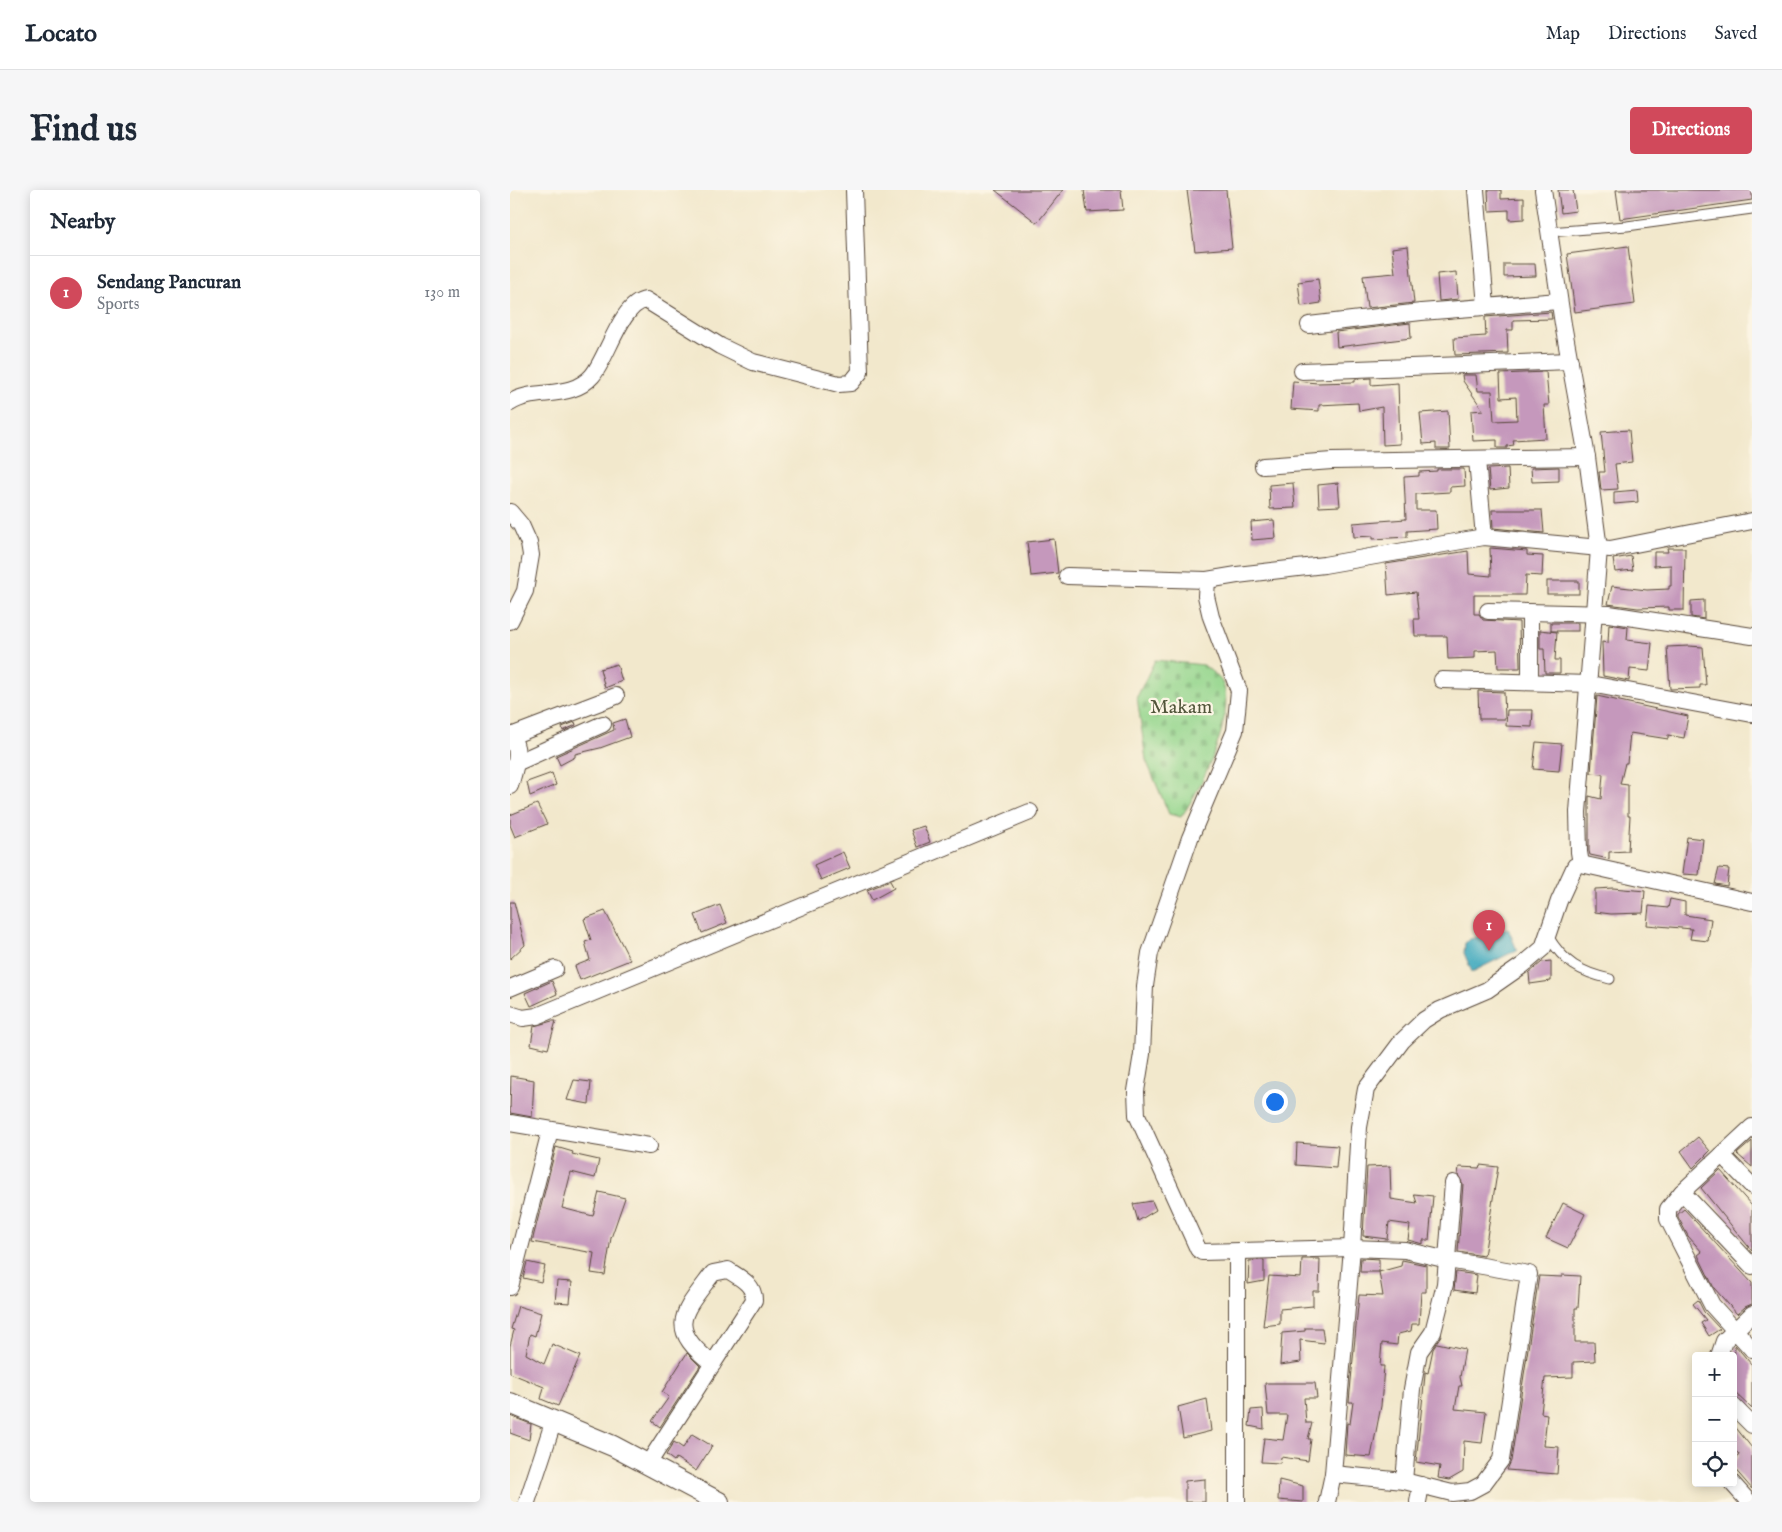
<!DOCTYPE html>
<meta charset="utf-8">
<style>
:root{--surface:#fff;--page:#f6f6f7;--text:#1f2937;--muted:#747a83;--line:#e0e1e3;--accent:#d1495b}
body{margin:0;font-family:"IM FELL English",serif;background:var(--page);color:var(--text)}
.controls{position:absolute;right:15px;bottom:15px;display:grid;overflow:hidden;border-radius:5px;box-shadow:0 2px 12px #0003}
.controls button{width:45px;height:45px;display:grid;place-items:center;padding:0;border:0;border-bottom:1px solid var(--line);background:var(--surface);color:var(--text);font:25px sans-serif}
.you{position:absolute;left:764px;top:911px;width:18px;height:18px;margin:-12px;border:4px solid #fff;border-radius:50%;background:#1a73e8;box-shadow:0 0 0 8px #1a73e833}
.badge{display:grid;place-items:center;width:32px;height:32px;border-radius:50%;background:var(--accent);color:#fff;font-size:16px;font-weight:700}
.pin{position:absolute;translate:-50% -41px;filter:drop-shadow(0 1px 2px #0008)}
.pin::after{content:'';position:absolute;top:26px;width:18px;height:15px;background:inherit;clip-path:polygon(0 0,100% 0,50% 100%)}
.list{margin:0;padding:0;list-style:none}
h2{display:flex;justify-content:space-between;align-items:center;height:65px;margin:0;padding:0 20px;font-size:21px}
h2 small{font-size:16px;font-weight:400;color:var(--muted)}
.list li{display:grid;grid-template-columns:32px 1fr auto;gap:15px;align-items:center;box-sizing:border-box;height:75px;padding:0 20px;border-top:1px solid var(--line)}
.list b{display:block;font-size:19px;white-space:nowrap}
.list p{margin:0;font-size:16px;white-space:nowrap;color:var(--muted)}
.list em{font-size:16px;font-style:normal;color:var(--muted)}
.icon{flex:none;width:28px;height:28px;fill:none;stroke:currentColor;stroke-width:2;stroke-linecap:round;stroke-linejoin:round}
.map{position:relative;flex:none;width:1242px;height:1312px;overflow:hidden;border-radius:5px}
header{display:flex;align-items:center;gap:30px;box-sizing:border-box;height:70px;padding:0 25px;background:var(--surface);border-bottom:1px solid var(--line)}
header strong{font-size:24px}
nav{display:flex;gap:28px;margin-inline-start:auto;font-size:18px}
.intro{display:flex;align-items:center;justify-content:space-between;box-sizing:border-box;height:120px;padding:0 30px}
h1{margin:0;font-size:35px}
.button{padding:12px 22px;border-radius:5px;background:var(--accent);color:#fff;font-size:18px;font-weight:700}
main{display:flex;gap:30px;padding:0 30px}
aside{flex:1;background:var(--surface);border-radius:5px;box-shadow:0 2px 12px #0003}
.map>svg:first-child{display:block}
</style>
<header>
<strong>Locato</strong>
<nav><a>Map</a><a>Directions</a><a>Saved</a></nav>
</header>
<div class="intro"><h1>Find us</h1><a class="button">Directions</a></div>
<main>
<aside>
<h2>Nearby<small></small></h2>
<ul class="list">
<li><span class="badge">1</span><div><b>Sendang Pancuran</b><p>Sports</p></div><em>130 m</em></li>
</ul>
</aside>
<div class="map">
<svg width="1242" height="1312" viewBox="0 0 1242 1312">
<defs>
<pattern id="cemetery-stones" width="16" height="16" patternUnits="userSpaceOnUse" patternTransform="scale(1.25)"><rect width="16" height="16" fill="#94d68d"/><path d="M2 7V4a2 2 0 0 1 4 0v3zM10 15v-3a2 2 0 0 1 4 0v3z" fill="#80b879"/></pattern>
</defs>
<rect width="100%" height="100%" fill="#fcf5e5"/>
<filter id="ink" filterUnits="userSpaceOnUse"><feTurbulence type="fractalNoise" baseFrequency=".02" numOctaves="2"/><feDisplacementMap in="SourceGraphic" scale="10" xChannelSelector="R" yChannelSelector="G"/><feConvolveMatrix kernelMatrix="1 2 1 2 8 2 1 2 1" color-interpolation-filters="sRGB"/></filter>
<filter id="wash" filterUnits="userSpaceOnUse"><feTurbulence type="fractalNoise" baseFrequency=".0096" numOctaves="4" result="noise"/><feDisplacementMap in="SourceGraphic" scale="20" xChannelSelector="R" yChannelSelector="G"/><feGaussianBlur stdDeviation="1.12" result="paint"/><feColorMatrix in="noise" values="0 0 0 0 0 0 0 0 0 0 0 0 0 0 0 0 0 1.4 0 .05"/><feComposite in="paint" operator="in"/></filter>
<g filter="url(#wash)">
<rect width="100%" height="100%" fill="#f2e8cc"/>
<path fill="url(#cemetery-stones)" stroke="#688056" d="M 645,470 L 694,475 C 699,480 710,487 713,494 C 726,527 690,601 671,627 L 659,624 L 636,570 L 627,507 Z"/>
<path fill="#3ea8be" stroke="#3c696e" d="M 998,738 L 1007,760 L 962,782 L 954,763 L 955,753 L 960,749 Z"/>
<g id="blocks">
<g fill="#c598bc">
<path d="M 485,0 L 553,0 L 527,33 Z"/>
<path d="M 574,0 L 611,0 L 613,20 L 577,22 Z"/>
<path d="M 677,0 L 716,0 L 722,58 L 685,61 Z"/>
<path d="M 978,0 L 991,0 L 991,9 L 1014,8 L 1014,29 L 999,30 L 999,20 L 979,21 Z"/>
<path d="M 1048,0 L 1063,0 L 1066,21 L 1051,23 Z"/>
<path d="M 1106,0 L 1242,0 L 1242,10 L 1110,29 Z"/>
<path d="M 898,56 L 904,113 L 857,118 L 853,86 L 885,83 L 882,58 Z"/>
<path d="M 1118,56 L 1125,114 L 1065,122 L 1057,64 Z"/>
<path d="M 994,74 L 1025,74 L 1026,86 L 994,87 Z"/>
<path d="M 946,82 L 948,109 L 929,111 L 927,84 Z"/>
<path d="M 808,89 L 811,113 L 791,116 L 788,92 Z"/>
<path d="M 1041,122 L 1042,129 L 1003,130 L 1003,140 L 997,140 L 998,163 L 945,165 L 944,148 L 976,146 L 975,127 Z"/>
<path d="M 900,133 L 901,148 L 827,157 L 826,142 Z"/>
<path d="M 1036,182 L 1039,215 L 1034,215 L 1036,248 L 1003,250 L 1004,255 L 997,256 L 997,258 L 987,258 L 987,250 L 963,251 L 961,221 L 973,220 L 953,191 L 952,185 L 966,185 L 968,201 L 982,201 L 984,231 L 1007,230 L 1006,207 L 991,208 L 990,184 Z"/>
<path d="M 861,188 L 861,195 L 888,193 L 890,254 L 873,255 L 872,217 L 849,221 L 848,213 L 809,215 L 809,221 L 781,219 L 783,191 L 808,193 L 845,192 L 845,189 Z"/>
<path d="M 938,221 L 940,259 L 926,259 L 926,253 L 913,254 L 910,223 Z"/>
<path d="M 1119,240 L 1122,272 L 1105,274 L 1108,299 L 1091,300 L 1089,282 L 1095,282 L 1091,242 Z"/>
<path d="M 1049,277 L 1049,291 L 1022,292 L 1021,278 Z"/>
<path d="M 998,278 L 999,298 L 980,300 L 978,279 Z"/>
<path d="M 927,279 L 954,279 L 955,296 L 940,297 L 940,302 L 906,304 L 906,320 L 926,320 L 927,339 L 897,341 L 897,347 L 863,349 L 863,346 L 844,347 L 843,333 L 896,329 L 894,287 L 909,286 L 909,282 L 927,281 Z"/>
<path d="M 783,293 L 785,318 L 760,319 L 759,295 Z"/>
<path d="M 828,293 L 830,316 L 809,317 L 808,295 Z"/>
<path d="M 1127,300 L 1128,312 L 1104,314 L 1104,302 Z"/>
<path d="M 982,320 L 1032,320 L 1034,343 L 983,338 Z"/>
<path d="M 764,330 L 766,348 L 742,350 L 741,332 Z"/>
<path d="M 544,349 L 548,383 L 521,386 L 517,352 Z"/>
<path d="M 980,358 L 1017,361 L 1017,365 L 1033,366 L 1032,386 L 1016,385 L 1015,405 L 964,405 L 964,424 L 969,424 L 973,430 L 1009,432 L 1010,478 L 988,478 L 987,460 L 965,461 L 965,468 L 938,469 L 937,446 L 905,446 L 904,429 L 909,429 L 906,402 L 878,405 L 876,374 L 958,361 L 959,384 L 981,386 Z"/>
<path d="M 1157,358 L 1175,358 L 1174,420 L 1159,420 L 1159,417 L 1128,418 L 1098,414 L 1102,396 L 1137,400 L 1159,399 L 1159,396 L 1161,396 L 1161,375 L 1144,376 L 1144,362 L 1158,362 Z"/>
<path d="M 1121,366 L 1123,380 L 1105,382 L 1103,369 Z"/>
<rect x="1037" y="391" width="32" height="13"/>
<path d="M 1194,410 L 1194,429 L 1181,427 L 1181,411 Z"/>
<rect x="1041" y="433" width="27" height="8"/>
<path d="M 1099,434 L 1118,437 L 1117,450 L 1142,453 L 1139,481 L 1120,479 L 1119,491 L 1093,486 L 1092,452 L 1098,453 Z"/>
<path d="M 1030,440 L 1047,442 L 1045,470 L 1050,470 L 1050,483 L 1035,483 L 1034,459 L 1030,459 Z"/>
<path d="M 1179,456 L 1193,457 L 1196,495 L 1190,495 L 1190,498 L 1160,499 L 1157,457 Z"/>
<path d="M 107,474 L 112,491 L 95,498 L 90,479 Z"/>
<path d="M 968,501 L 994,502 L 995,529 L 969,529 Z"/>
<path d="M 1087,506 L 1178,526 L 1174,548 L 1158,545 L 1158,549 L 1120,543 L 1117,573 L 1115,573 L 1110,594 L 1118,595 L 1118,626 L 1120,626 L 1118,661 L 1099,662 L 1099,669 L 1080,665 L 1079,661 L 1079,606 L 1091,609 L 1093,584 L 1081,583 Z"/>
<path d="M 997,520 L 1023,520 L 1022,537 L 996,536 Z"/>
<path d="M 115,529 L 120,547 L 90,558 L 65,564 L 65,567 L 50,575 L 46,566 L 104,540 L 103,533 Z"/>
<path d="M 65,532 L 66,535 L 53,541 L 52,537 Z"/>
<path d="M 1026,552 L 1052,554 L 1049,581 L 1023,579 Z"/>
<path d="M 42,583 L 46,595 L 20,606 L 17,592 Z"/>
<path d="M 27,614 L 37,634 L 5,647 L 0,635 L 0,625 Z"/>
<path d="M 414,636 L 420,652 L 407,657 L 401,640 Z"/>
<path d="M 1177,647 L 1193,649 L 1189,685 L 1172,684 Z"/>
<path d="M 333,662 L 340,678 L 311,690 L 304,675 Z"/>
<path d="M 1209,678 L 1219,679 L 1217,696 L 1205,694 Z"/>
<path d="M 380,691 L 384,698 L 362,710 L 357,700 Z"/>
<path d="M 1103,698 L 1135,701 L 1133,723 L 1101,724 L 1085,722 L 1085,699 Z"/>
<path d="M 1160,709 L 1175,712 L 1175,725 L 1201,729 L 1198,751 L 1180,749 L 1182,739 L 1137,735 L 1139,716 L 1158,718 Z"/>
<path d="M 0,712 L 4,712 L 15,755 L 0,769 Z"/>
<path d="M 210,715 L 217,733 L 192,743 L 185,725 Z"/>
<path d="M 95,721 L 120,770 L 70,790 L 65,776 L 80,770 L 75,752 L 81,750 L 74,729 Z"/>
<path d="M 1041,771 L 1041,791 L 1020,794 L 1019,783 L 1032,772 Z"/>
<path d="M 42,791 L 47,804 L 21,816 L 15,803 Z"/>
<path d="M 42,831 L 46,831 L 38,859 L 21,855 L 24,836 Z"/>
<path d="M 1,886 L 24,890 L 22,927 L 0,923 Z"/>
<path d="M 64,890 L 81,892 L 79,914 L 57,910 Z"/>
<path d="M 1188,947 L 1200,961 L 1183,978 L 1171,961 Z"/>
<path d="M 1242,951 L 1242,977 L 1227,964 Z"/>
<path d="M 787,953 L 828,956 L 826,978 L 786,975 Z"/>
<path d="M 46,957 L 63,962 L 62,964 L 89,970 L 85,988 L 61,982 L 52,1018 L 83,1026 L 89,1002 L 115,1008 L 101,1048 L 95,1085 L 81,1083 L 84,1063 L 22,1052 Z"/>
<path d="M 970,975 L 988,977 L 974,1066 L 948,1062 L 953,994 L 948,985 L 949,977 L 969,978 Z"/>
<path d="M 880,976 L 881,1009 L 907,1013 L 904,1004 L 923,1006 L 919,1050 L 913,1050 L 913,1054 L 898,1050 L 900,1035 L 879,1032 L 877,1049 L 853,1046 L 857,977 Z"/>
<path d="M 1210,980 L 1242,1016 L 1242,1061 L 1191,998 Z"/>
<path d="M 642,1011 L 646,1020 L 628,1031 L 623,1014 Z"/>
<path d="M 1053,1013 L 1075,1024 L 1058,1058 L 1036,1048 Z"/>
<path d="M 1174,1019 L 1242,1093 L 1242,1114 L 1235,1117 L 1227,1124 L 1204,1098 L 1188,1065 L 1192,1062 L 1178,1046 L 1168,1027 L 1168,1024 Z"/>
<path d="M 851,1068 L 869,1069 L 869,1082 L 850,1082 Z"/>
<path d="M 792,1069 L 810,1069 L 809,1101 L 803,1101 L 803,1116 L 770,1119 L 770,1134 L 753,1136 L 759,1086 L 791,1088 Z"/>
<path d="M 754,1070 L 754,1091 L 738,1094 L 739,1071 Z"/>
<path d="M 892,1070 L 916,1075 L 916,1102 L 911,1102 L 909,1134 L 902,1134 L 901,1141 L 888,1144 L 887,1155 L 872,1153 L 870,1176 L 874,1176 L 871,1216 L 861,1267 L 835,1265 L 837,1233 L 840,1234 L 843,1212 L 839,1212 L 849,1105 L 873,1106 L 869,1082 L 891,1076 Z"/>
<path d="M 17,1072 L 35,1076 L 31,1092 L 13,1088 Z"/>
<path d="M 946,1082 L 967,1085 L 965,1103 L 944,1100 Z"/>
<path d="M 1052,1085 L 1070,1086 L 1068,1118 L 1065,1118 L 1065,1152 L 1084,1152 L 1085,1171 L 1063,1172 L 1063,1187 L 1035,1188 L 1031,1223 L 1037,1224 L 1034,1256 L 1049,1257 L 1047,1284 L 997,1280 L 1001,1271 L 1029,1086 L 1052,1087 Z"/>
<path d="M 47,1091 L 62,1092 L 60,1113 L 45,1112 Z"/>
<path d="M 1188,1110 L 1194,1122 L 1210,1139 L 1199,1146 L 1191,1133 L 1196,1130 L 1183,1114 Z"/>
<path d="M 8,1116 L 31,1123 L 25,1146 L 20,1144 L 16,1164 L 34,1174 L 42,1154 L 70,1166 L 48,1216 L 31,1209 L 34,1197 L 0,1183 L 0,1156 L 4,1140 L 1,1139 Z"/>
<path d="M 795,1138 L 812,1138 L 814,1153 L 790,1150 L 791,1172 L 770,1175 L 772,1143 L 795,1141 Z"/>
<path d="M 927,1153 L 955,1159 L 950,1187 L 952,1196 L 949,1196 L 945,1219 L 976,1222 L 972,1253 L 954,1251 L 953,1282 L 939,1290 L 928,1288 L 930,1276 L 906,1272 L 915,1185 L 915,1182 L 918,1183 L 923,1159 Z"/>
<path d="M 1225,1155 L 1242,1175 L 1242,1219 L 1223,1201 Z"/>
<path d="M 177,1163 L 190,1176 L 150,1237 L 142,1231 L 159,1207 L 152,1202 Z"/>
<path d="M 755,1193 L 805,1193 L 807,1208 L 794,1208 L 796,1233 L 802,1233 L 798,1249 L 801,1249 L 798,1271 L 771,1267 L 770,1273 L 751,1272 L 754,1248 L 773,1250 L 777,1225 L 758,1225 Z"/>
<path d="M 697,1209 L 701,1241 L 673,1248 L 668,1217 Z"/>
<path d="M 753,1219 L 754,1239 L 739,1236 L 741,1220 Z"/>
<path d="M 0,1226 L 21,1234 L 19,1250 L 0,1243 Z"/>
<path d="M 1223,1234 L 1242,1258 L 1242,1299 L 1223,1277 L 1229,1264 L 1223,1259 Z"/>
<path d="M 182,1244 L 202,1256 L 186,1281 L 166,1268 L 164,1271 L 156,1265 L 164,1252 L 173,1258 Z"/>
<path d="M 695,1289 L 695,1312 L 675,1312 L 675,1291 Z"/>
<path d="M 769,1290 L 793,1296 L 793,1312 L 768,1310 Z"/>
</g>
</g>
</g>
<g filter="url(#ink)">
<use href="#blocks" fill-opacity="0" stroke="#564638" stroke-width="1"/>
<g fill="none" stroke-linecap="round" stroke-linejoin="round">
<defs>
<g id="service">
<path d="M 1039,42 L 1117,36 L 1242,19"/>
<path d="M 1038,746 C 1054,773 1070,782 1100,789"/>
</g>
<g id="minor">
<path d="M 966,0 L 976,116"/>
<path d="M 799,135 L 911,122 L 1049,111"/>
<path d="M 792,181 L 1060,171"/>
<path d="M 0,213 C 24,197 60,211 82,186 C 97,169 111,113 136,110 L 210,156 L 243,172 L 329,194 L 341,193 L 350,182 L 344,0"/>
<path d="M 967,270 L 974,347"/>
<path d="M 753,276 L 822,271 L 1077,267"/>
<path d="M 0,322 L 11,335 L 19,353 L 21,365 L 15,401 L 0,431"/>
<path d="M 557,386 L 697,390 L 727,385 L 814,375 L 974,347 L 1100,359 L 1242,331"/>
<path d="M 697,390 L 696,406 L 701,427 L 729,501 L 725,541 L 680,648 L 640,763 L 635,796 L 632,864 L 626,901 L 627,925 L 688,1059 L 692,1062 L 842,1058 L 895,1060 L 938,1070 L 1019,1084 L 991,1270 L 973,1294 L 960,1301 L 942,1303 L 894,1291 L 823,1284"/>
<path d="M 978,421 L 1099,424 L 1242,446"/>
<path d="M 932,490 L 1080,494 L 1242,524"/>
<path d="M 1020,491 L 1020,422"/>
<path d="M 0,546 C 13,559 4,581 0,596"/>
<path d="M 1,546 L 106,506"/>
<path d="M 6,573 L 93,534"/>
<path d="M 1071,674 L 1242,712"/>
<path d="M 0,798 L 45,779"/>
<path d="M 0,824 L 13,828 L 27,826 L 520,622"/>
<path d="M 0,933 L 139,956"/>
<path d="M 1242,937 L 1172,1002 L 1242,1076"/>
<path d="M 1212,965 L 1242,996"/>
<path d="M 1172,1002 L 1158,1019 L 1158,1029 L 1202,1115 L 1242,1159"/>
<path d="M 0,1097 L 40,941"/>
<path d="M 1209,1166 L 1214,1151 L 1242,1124"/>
<path d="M 1223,1216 L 1242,1235"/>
<path d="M 138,1274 L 244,1110 C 244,1094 230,1088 218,1080 L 203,1083 C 173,1123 155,1137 203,1174"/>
<path d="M 894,1291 L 902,1199 L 909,1162 L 923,1142 L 935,1094 L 943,993"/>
<path d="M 1222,1293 L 1239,1312"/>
<path d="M 17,1312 L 44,1230"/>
<path d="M 727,1312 L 727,1062"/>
<path d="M 817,1312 L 823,1284 L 842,1058 L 849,937 L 856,899 L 892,851 L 914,830 L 930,820 L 977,800 L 1013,775 L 1033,758 L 1049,711 L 1065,676 L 1071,674 L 1069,662 L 1068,622 L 1089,359 L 1077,267 L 1053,134 L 1033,0"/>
<path d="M 908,1312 L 911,1295"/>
</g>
<path id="tertiary" d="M 0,1213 L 103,1256 L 209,1312"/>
</defs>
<use href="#service" stroke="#564638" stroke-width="11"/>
<use href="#minor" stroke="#564638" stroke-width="18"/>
<use href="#tertiary" stroke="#564638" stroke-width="22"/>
<use href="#service" stroke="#fff" stroke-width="9"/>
<use href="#minor" stroke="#fff" stroke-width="16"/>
<use href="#tertiary" stroke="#fff" stroke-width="20"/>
</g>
</g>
<g text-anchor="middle" stroke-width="4.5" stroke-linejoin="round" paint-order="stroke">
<g font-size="20" fill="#51553a" stroke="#fcf5e5">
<text x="671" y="523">Makam</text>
</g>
</g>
</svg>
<div class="controls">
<button>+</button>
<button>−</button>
<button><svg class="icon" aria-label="locate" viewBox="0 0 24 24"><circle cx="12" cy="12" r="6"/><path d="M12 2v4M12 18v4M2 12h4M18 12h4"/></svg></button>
</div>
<div class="you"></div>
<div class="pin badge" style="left:979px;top:761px">1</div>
</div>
</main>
